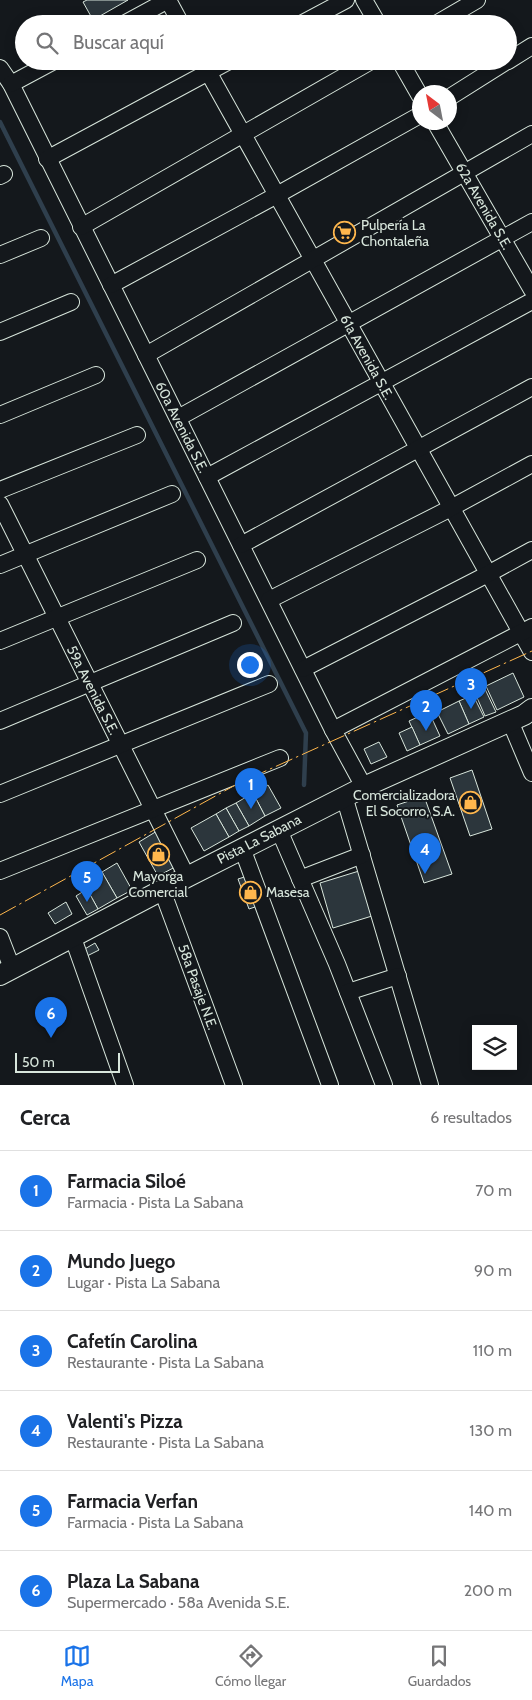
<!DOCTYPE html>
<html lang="es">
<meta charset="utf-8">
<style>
:root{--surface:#fff;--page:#f2f2f2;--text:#202124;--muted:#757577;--line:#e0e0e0;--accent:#1a73e8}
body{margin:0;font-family:Cabin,sans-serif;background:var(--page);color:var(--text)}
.controls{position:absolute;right:15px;bottom:15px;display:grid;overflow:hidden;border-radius:0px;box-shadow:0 2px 12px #0003}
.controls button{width:45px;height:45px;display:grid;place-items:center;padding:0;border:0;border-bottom:1px solid var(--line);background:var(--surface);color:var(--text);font:25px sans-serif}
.compass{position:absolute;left:412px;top:85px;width:45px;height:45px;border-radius:50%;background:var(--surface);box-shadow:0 2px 12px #0003;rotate:328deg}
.scale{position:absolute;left:15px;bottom:12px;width:105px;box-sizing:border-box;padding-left:5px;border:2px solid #d8e6dc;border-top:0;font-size:14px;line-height:18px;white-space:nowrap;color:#d8e6dc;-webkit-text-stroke:4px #14181c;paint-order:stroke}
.you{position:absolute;left:249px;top:664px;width:18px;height:18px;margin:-12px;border:4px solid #fff;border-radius:50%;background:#1a73e8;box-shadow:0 0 0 8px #1a73e833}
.badge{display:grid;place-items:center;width:32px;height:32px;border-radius:50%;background:var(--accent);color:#fff;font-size:16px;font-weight:700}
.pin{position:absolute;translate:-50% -41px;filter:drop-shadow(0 1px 2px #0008)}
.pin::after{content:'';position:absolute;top:26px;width:18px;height:15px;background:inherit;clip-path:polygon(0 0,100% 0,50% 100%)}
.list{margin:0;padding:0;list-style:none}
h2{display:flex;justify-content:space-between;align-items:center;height:65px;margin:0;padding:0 20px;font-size:21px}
h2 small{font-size:16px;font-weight:400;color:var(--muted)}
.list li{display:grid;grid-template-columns:32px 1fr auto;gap:15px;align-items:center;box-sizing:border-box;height:80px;padding:0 20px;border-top:1px solid var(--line)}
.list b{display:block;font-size:19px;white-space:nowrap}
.list p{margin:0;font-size:16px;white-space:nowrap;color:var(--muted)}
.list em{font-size:16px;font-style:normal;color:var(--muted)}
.icon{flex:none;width:28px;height:28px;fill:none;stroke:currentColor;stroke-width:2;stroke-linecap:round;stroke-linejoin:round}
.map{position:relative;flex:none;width:532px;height:1085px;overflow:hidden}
.search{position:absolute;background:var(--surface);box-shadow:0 2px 12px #0003;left:15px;right:15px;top:15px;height:55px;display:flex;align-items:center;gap:12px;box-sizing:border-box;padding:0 18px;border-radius:28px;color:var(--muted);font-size:19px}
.sheet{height:545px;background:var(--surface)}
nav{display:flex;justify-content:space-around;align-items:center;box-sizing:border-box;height:70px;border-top:1px solid var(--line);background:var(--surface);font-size:14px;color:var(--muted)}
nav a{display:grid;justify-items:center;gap:2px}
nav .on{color:var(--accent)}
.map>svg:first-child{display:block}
</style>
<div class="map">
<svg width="532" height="1085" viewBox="0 0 532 1085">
<rect width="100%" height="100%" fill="#14181c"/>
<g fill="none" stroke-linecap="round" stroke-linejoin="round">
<path stroke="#2f3f4d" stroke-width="4.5" d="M 0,122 L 306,733 L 304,785"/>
</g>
<g fill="#2c363c" stroke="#d8e6dc">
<path d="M 87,0 L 128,0 L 93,20 L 83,2 Z"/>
<path d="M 513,673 L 524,697 L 497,710 L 486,686 Z"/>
<path d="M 485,689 L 496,712 L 485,716 L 475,693 Z"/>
<path d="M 473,695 L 484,717 L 469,724 L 459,701 Z"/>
<path d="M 459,701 L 469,724 L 448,734 L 437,712 Z"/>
<path d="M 429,712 L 440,736 L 420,745 L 409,721 Z"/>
<path d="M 412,727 L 420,745 L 407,751 L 399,733 Z"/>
<path d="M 379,742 L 387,757 L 371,764 L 364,749 Z"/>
<path d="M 472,770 L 492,829 L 470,836 L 450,778 Z"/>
<path d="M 268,785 L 281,808 L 265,816 L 253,793 Z"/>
<path d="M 253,793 L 265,816 L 249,826 L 236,803 Z"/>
<path d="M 424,796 L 452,874 L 424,883 L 397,805 Z"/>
<path d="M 236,803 L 249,826 L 239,831 L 226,808 Z"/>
<path d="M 226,808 L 239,831 L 229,837 L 216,814 Z"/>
<path d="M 216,814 L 229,837 L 204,851 L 191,828 Z"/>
<path d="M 157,831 L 177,866 L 158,876 L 139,842 Z"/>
<path d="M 117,863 L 132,890 L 117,898 L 102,872 Z"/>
<path d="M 359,871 L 372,916 L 333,928 L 320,883 Z"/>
<path d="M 102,872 L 117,898 L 98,909 L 83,882 Z"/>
<path d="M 251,875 L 261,905 L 249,909 L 238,879 Z"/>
<path d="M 87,889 L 98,909 L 87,915 L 76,896 Z"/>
<path d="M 66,902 L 72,914 L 55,924 L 48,913 Z"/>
<path d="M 95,943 L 99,950 L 87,956 L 83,950 Z"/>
</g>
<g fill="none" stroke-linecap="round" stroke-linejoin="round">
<defs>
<g id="minor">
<path d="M 168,0 L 181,24"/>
<path d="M 364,0 L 378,24"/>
<path d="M 124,24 L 168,0"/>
<path d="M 301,24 L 346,0"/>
<path d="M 436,24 L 477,0"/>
<path d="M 202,61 L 532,652"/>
<path d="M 400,61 L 420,96"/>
<path d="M 508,61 L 532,46"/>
<path d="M 0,68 L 11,84 L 333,730 L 364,787"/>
<path d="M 11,84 L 54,61"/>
<path d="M 450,97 L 507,61"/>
<path d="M 435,122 L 532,290"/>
<path d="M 47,159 L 229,61"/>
<path d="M 0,176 L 4,174"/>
<path d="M 81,227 L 371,61"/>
<path d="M 0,255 L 41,238"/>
<path d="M 111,285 L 277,195 L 420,115"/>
<path d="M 0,332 L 71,302"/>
<path d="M 146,355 L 532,134"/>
<path d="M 0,415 L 96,375"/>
<path d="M 178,418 L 532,222"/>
<path d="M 207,477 L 532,301"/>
<path d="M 0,490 L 137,435"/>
<path d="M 0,504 L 187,877"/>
<path d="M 241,545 L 532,387"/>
<path d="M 0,565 L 172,494"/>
<path d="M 269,600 L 451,508 L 532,464"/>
<path d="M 0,641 L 197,560"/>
<path d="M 303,669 L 488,574 L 532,550"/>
<path d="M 0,721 L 233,623"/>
<path d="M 510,721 L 532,773"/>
<path d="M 333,730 L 532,627"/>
<path d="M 0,794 L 269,684"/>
<path d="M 344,796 L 430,1085"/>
<path d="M 279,830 L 337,964 L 384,1085"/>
<path d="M 242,848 L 330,1085"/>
<path d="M 0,871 L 280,758"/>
<path d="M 300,879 L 362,855"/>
<path d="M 162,890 L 234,1085"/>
<path d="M 0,937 L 12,968"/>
<path d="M 73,938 L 125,1085"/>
<path d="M 348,992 L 398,976"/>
</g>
<path id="major" d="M 0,975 L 187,877 L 364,787 L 524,715 L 532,709"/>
</defs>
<use href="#minor" stroke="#d8e6dc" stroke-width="18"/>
<use href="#major" stroke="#d8e6dc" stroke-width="22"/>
<use href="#minor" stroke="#14181c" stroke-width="16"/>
<use href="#major" stroke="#14181c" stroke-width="20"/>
<path stroke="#ffb74d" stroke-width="1" stroke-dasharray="18 4 2.5 4" stroke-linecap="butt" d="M 0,915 L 239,783 L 532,651"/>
</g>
<defs>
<symbol id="supermarket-ring" viewBox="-11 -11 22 22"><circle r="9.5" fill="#14181c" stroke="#ffb74d" stroke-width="1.5"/><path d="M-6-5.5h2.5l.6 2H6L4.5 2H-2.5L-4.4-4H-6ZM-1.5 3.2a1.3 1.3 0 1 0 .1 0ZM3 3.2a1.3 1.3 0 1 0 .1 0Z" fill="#ffb74d"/></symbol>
<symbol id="shop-ring" viewBox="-11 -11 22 22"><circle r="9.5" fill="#14181c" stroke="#ffb74d" stroke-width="1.5"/><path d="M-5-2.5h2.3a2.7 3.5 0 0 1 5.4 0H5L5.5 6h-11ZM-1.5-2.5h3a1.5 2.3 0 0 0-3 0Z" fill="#ffb74d"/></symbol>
</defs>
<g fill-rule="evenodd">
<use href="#supermarket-ring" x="332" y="220" width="25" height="25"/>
<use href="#shop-ring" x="458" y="790" width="25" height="25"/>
<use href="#shop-ring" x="146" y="842" width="25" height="25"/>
<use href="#shop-ring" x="238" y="880" width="25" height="25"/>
</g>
<g text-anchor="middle" stroke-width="4" stroke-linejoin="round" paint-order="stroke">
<g font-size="14" fill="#d8e6dc" stroke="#14181c">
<text transform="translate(484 206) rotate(60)" y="5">62a Avenida S.E.</text>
<text transform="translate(367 357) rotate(61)" y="5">61a Avenida S.E.</text>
<text transform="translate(182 427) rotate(63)" y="5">60a Avenida S.E.</text>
<text transform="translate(93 690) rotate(63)" y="5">59a Avenida S.E.</text>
<text transform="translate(259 839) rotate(-27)" y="5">Pista La Sabana</text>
<text transform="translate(198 987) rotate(70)" y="5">58a Pasaje N.E.</text>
</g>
<g font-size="14" fill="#d8e6dc" stroke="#14181c" text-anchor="start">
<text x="361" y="230">Pulpería La<tspan x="361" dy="16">Chontaleña</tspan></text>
<text x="455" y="800" text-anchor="end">Comercializadora<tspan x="455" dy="16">El Socorro, S.A.</tspan></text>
<text x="158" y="881" text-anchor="middle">Mayorga<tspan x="158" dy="16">Comercial</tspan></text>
<text x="266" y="897">Masesa</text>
</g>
</g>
</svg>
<div class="controls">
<button><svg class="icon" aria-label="layers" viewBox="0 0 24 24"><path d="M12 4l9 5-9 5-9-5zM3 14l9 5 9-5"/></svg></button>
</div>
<svg class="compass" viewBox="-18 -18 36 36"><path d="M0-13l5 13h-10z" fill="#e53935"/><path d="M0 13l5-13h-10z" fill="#757577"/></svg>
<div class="scale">50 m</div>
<div class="you"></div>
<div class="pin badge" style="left:251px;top:809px">1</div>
<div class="pin badge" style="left:426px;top:731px">2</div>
<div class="pin badge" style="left:471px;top:709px">3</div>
<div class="pin badge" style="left:425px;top:874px">4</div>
<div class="pin badge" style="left:87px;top:902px">5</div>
<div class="pin badge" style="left:51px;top:1038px">6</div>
<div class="search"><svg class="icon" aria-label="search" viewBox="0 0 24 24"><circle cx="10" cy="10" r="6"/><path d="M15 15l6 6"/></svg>Buscar aquí</div>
</div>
<section class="sheet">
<h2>Cerca<small>6 resultados</small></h2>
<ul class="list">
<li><span class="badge">1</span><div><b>Farmacia Siloé</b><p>Farmacia · Pista La Sabana</p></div><em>70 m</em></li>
<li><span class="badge">2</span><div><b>Mundo Juego</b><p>Lugar · Pista La Sabana</p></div><em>90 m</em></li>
<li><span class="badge">3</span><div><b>Cafetín Carolina</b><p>Restaurante · Pista La Sabana</p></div><em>110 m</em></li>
<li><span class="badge">4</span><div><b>Valenti's Pizza</b><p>Restaurante · Pista La Sabana</p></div><em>130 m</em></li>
<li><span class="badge">5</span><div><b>Farmacia Verfan</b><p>Farmacia · Pista La Sabana</p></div><em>140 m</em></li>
<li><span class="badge">6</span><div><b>Plaza La Sabana</b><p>Supermercado · 58a Avenida S.E.</p></div><em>200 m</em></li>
</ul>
</section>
<nav>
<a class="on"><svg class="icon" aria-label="map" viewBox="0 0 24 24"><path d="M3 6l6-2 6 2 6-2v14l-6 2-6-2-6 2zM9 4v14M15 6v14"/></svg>Mapa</a>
<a><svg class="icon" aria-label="directions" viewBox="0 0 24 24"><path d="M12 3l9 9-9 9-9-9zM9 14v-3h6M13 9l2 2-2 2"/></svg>Cómo llegar</a>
<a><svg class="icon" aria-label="saved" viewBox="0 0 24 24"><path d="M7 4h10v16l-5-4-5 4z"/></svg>Guardados</a>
</nav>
